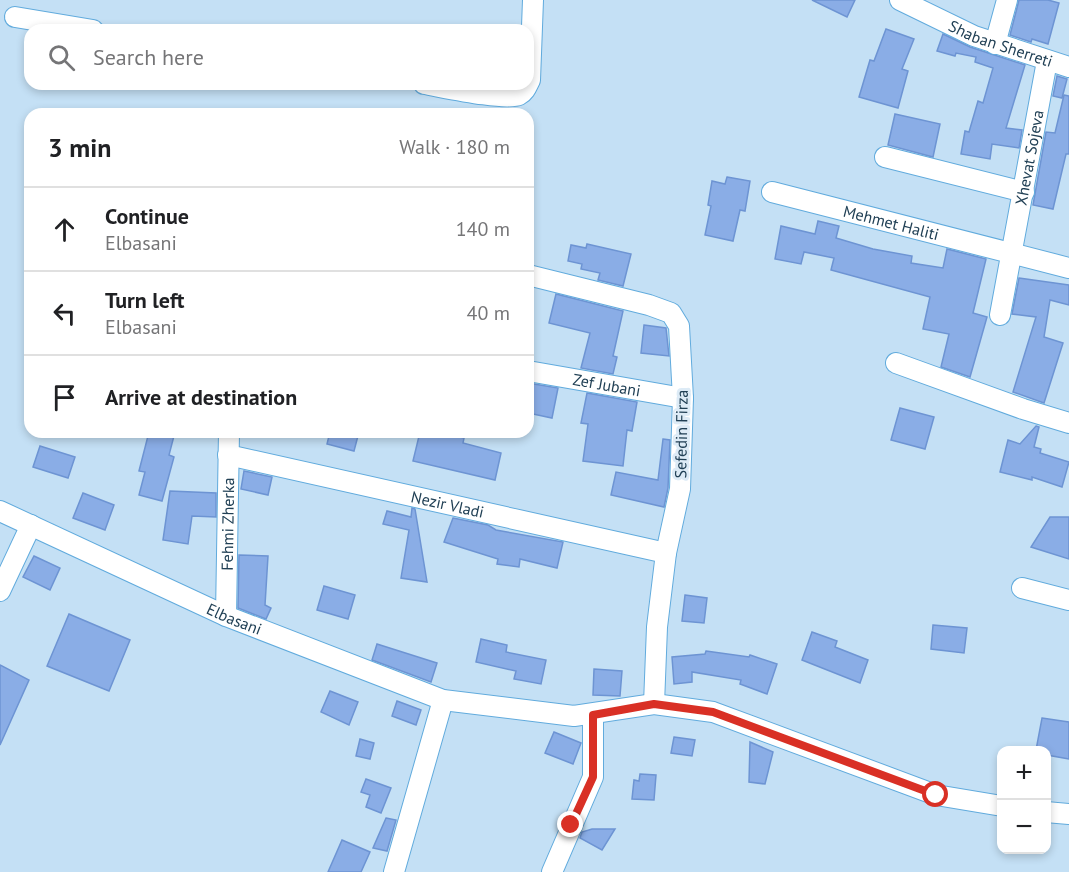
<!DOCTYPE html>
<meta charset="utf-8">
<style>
:root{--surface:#fff;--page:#f2f2f2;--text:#202124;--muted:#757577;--line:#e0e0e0}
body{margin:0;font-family:"PT Sans",sans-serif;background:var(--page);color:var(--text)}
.controls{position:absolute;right:18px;bottom:18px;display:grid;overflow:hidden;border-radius:12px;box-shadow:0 3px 9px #0003}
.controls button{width:54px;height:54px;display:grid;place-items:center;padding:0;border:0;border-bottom:2px solid var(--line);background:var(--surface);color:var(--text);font:30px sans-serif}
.stop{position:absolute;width:18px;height:18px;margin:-14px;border:4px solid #d93025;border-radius:50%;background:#fff}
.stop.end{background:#d93025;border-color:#fff;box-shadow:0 2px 6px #0008}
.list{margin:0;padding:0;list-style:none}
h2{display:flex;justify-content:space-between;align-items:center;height:78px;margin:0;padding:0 24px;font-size:26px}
h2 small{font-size:20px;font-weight:400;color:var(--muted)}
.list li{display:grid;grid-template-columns:39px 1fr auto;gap:18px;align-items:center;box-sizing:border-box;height:84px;padding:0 24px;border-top:2px solid var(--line)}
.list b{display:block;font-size:22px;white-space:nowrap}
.list p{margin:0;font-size:20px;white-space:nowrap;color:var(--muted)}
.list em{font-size:20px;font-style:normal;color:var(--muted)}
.icon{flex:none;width:33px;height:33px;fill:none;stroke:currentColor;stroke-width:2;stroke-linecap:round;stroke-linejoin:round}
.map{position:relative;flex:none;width:1069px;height:872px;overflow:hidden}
.search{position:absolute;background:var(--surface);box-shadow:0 3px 9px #0003;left:24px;top:24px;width:510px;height:66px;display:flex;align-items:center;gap:15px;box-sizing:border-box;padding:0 21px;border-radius:18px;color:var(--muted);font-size:22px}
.panel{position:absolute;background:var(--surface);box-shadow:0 3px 9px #0003;left:24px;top:108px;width:510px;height:330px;border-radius:18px}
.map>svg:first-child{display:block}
</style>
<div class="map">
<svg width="1069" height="872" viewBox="0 0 1069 872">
<rect width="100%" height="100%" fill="#c4e0f5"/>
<g fill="#8aade6" stroke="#6d94d3" stroke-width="1.5">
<path d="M 812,0 L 855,0 L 847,17 Z"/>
<path d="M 1019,0 L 1048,0 L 1059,3 L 1048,44 L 1032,39 L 1031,42 L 1010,35 Z"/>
<path d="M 886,29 L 914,39 L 902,69 L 908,71 L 898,108 L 859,97 L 870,60 L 874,61 Z"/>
<path d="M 943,34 L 970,47 L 1025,65 L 1006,128 L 1022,130 L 1019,148 L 992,144 L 990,159 L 961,154 L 965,131 L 969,132 L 978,101 L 983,103 L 993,68 L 975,62 L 976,57 L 956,53 L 955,56 L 937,51 Z"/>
<path d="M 1057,76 L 1067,79 L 1062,98 L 1053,96 Z"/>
<path d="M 1064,95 L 1069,96 L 1069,154 L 1066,154 L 1053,209 L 1033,205 L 1046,132 L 1055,133 Z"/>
<path d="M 895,114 L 940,124 L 933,157 L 888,145 Z"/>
<path d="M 727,177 L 750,181 L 745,211 L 740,210 L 733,241 L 705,235 L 711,206 L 708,205 L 712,181 L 725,184 Z"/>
<path d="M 818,221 L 839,226 L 836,238 L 873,249 L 912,256 L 911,263 L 943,268 L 947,249 L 986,259 L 973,313 L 987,317 L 970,377 L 941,367 L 949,334 L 923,329 L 930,297 L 831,270 L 834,258 L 804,252 L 801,264 L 775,259 L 781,226 L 815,234 Z"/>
<path d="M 587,244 L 631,254 L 623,286 L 598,280 L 600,273 L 581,269 L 582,264 L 568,261 L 571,245 L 586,248 Z"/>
<path d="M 1019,278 L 1069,285 L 1069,305 L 1050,300 L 1044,337 L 1063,343 L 1044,403 L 1013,392 L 1036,317 L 1012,314 Z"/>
<path d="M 556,294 L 623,311 L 613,356 L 617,357 L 613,374 L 581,368 L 590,333 L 549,323 Z"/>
<path d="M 644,325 L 666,328 L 669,356 L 641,353 Z"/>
<path d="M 528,383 L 558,388 L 552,418 L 528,413 Z"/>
<path d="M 587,393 L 637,402 L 632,431 L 627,430 L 623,466 L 583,461 L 588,424 L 581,423 Z"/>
<path d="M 900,408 L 934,417 L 925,449 L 891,440 Z"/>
<path d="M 1036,426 L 1039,427 L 1034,447 L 1041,449 L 1040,453 L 1069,462 L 1062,487 L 1032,477 L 1032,480 L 1000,472 L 1008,440 L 1020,444 Z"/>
<path d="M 149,432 L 175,432 L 169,455 L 174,457 L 162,501 L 139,495 L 145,472 L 139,471 Z"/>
<path d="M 330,432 L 359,432 L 354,451 L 327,444 Z"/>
<path d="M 420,432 L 453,432 L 452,435 L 464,438 L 463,443 L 501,453 L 495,480 L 413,461 Z"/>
<path d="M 663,439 L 670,440 L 668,488 L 664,507 L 611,495 L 616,472 L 658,480 Z"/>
<path d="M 40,446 L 75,457 L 68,478 L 33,467 Z"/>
<path d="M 244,471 L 272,477 L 268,495 L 241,489 Z"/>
<path d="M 170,491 L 216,493 L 216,517 L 192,516 L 188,544 L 163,540 Z"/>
<path d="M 83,493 L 114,505 L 105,530 L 73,518 Z"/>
<path d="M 412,508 L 415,509 L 427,582 L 401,578 L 409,530 L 383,524 L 387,511 L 411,517 Z"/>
<path d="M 1050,517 L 1069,517 L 1069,559 L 1031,547 Z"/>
<path d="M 453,518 L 488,525 L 496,530 L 563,542 L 557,568 L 520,559 L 519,567 L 497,564 L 498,559 L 444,542 Z"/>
<path d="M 239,555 L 268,556 L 265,605 L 271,608 L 266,619 L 238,608 Z"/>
<path d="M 34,556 L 60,568 L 50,590 L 23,577 Z"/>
<path d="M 324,586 L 355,595 L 348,619 L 317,610 Z"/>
<path d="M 685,595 L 707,598 L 704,623 L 682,621 Z"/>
<path d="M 69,614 L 130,640 L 109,691 L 47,666 Z"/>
<path d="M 933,625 L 967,628 L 964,653 L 931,649 Z"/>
<path d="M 812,632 L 837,641 L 835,647 L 868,660 L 860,683 L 802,660 Z"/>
<path d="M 481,639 L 507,645 L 506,652 L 546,660 L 541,684 L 514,679 L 516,671 L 476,662 Z"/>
<path d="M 377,644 L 437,663 L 431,682 L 372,660 Z"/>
<path d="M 706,651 L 749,657 L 750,655 L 777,664 L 767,694 L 740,684 L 741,680 L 692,672 L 692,682 L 674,684 L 672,657 L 705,654 Z"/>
<path d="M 0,665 L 29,680 L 0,745 Z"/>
<path d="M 594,669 L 622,671 L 620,696 L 593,695 Z"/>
<path d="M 330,691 L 358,702 L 349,725 L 321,712 Z"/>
<path d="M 397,701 L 421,710 L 416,725 L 392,716 Z"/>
<path d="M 1042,718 L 1069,722 L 1069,759 L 1047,755 L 1047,750 L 1036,750 Z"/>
<path d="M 554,732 L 581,743 L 573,764 L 545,753 Z"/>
<path d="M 674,737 L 695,740 L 692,756 L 671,753 Z"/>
<path d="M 360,739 L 374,743 L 370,759 L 356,756 Z"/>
<path d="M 750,742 L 773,752 L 765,784 L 749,782 Z"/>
<path d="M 640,774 L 656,775 L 654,800 L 632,799 L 634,780 L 639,781 Z"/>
<path d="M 366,779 L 391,788 L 381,813 L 366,807 L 370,795 L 361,792 Z"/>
<path d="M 386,818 L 396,820 L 387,851 L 373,848 Z"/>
<path d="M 592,829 L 615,829 L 602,850 L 580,838 L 582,832 Z"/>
<path d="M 342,840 L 370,852 L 361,872 L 328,872 Z"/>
</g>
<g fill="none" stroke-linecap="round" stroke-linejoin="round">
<defs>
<g id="minor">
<path id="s1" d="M 900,0 L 974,36 L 1069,67"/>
<path d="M 15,17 L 93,30"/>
<path d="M 995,44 L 1007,0"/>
<path d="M 424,84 C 442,87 505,101 519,95 C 525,92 527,86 530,80 L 533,0"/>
<path d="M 885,157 L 1024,192"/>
<path id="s2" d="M 772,192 L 1069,268"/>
<path d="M 528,275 L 649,305 L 671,313 L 679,326 L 683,398 L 680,489 L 666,553 L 657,627 L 654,704"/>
<path id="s3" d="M 1000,315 L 1047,61"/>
<path d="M 896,363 L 1023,409 L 1069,423"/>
<path id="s4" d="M 528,371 L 683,398"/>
<path id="s5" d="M 228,455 L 666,553"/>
<path id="s6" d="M 0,511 L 226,616 L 443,700 L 574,716 L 654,704 L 713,712 L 936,795 L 1002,806"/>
<path d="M 1022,588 L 1069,600"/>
<path d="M 0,591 L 31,525"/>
<path id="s7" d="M 226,616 L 229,432"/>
<path d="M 1046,812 L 1069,814"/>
<path d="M 394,872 L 443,700"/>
<path d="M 552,872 L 593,777 L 593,715"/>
</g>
</defs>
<use href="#minor" stroke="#61abdd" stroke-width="22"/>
<use href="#minor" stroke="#fff" stroke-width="20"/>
</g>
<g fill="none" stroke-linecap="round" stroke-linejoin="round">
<path stroke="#d93025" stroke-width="8" d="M 571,825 L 593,777 L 593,715 L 654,704 L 713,712 L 936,795"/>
</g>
<g text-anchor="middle" stroke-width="6" stroke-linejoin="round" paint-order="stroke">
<g font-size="16" fill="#214055" stroke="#ddebf6">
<text dy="6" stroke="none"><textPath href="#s1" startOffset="110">Shaban Sherreti</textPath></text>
<text dy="6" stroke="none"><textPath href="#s3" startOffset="160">Xhevat Sojeva</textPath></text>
<text dy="6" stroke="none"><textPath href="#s2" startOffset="123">Mehmet Haliti</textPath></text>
<text dy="6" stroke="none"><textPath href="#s4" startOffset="80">Zef Jubani</textPath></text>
<text transform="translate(681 434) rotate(-89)" y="6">Sefedin Firza</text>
<text dy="6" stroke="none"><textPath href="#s5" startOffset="225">Nezir Vladi</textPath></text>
<text dy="6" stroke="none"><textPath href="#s7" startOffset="92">Fehmi Zherka</textPath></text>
<text dy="6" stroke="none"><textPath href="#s6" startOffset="258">Elbasani</textPath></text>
</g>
</g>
</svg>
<div class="controls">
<button>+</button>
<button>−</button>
</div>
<div class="stop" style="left:936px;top:795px"></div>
<div class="stop end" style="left:571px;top:825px"></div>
<div class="search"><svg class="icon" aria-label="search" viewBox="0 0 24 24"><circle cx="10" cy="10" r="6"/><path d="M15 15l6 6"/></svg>Search here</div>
<section class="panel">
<h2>3 min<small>Walk · 180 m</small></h2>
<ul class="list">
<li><svg class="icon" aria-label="ahead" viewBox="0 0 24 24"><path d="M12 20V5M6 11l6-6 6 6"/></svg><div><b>Continue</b><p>Elbasani</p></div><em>140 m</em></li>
<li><svg class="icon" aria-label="left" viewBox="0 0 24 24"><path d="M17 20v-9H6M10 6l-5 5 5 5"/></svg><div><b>Turn left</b><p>Elbasani</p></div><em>40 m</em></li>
<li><svg class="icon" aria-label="arrive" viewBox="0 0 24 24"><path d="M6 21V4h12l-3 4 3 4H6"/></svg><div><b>Arrive at destination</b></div></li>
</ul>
</section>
</div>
